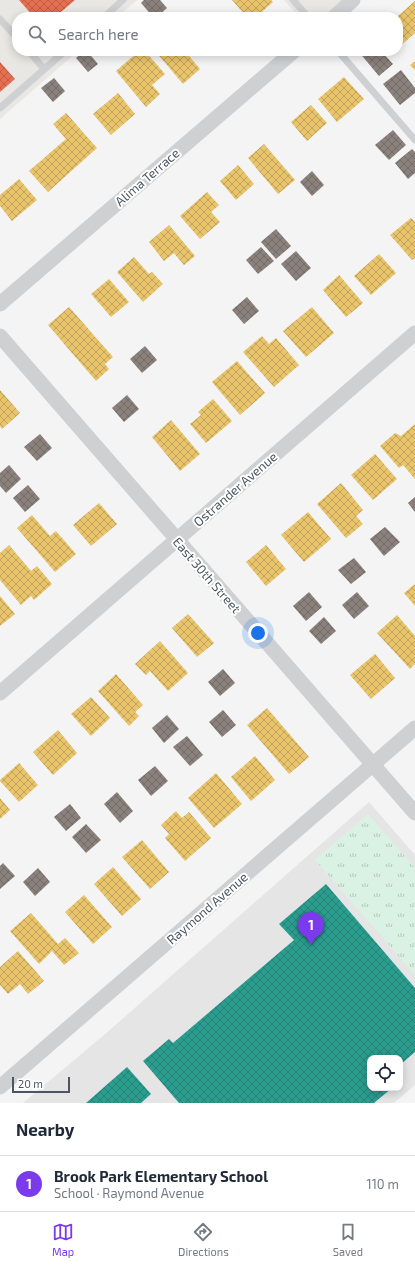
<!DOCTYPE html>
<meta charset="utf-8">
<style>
:root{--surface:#fff;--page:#f6f6f7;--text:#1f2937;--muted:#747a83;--line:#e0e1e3;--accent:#7c3aed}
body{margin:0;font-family:"Exo 2",sans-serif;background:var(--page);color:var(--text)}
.controls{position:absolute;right:12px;bottom:12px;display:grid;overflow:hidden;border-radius:8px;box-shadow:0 2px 10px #0003}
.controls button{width:36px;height:36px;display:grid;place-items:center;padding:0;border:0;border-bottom:1px solid var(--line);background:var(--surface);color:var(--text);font:20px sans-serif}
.scale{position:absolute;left:12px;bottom:10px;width:58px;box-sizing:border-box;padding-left:4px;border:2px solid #4a5661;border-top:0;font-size:11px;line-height:14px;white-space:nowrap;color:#4a5661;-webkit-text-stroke:3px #fff;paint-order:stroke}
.you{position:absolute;left:258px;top:633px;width:14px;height:14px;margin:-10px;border:3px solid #fff;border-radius:50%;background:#1a73e8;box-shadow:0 0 0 6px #1a73e833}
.badge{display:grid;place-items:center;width:26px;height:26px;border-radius:50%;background:var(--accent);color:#fff;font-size:13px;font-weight:700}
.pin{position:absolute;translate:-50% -33px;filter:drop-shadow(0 1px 2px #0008)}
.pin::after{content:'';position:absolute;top:21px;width:14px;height:12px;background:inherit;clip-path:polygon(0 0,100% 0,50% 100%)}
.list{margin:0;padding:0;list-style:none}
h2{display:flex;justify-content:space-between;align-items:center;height:52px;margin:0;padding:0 16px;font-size:17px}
h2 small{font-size:13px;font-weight:400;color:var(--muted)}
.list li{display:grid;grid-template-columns:26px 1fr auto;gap:12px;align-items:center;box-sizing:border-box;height:56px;padding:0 16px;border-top:1px solid var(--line)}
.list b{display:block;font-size:15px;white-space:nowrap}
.list p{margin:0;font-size:13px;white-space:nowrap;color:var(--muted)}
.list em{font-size:13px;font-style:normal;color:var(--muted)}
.icon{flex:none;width:22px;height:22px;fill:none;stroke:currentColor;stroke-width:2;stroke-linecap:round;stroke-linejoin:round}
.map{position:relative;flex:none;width:415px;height:1103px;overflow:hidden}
.search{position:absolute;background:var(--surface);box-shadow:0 2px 10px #0003;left:12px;right:12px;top:12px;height:44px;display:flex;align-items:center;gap:10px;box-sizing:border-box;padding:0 14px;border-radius:16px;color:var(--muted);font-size:15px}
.sheet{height:108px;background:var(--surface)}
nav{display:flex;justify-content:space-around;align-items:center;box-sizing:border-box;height:56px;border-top:1px solid var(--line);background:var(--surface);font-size:11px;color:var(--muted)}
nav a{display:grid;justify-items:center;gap:2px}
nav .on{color:var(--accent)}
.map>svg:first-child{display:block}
</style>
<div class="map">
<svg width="415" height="1103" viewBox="0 0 415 1103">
<defs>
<pattern id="park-tufts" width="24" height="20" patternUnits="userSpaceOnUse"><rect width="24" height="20" fill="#d9f2e3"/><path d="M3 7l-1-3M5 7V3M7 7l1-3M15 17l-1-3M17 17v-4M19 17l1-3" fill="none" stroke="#b2c7bb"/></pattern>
<pattern id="homes-cross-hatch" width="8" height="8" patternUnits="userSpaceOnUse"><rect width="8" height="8" fill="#e9c46a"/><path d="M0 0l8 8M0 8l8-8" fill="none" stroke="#bfa25b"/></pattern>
<pattern id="shops-cross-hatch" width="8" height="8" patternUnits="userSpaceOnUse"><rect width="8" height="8" fill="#e76f51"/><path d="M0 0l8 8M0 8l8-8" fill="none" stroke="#bd5e47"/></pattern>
<pattern id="schools-cross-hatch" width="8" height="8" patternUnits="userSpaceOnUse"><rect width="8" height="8" fill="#2a9d8f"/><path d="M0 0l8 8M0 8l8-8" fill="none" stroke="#268378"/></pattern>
<pattern id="industry-cross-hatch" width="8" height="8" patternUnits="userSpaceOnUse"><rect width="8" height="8" fill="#8a817c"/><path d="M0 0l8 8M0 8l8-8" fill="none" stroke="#736c69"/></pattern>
</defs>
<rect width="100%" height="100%" fill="#f4f4f4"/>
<g fill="#e8e7e3">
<path d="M 0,0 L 137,0 L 117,17 L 17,17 L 17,51 L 78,51 L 0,119 Z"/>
<path d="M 284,0 L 360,0 L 340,17 L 299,17 Z"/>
</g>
<path fill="#e6e5e6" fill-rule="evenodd" d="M 369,802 L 415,855 L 415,1085 L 394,1103 L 23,1103 L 104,1035 ZM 370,1058 L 400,1058 L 400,1088 L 370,1088 Z"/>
<path fill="url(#park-tufts)" d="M 368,814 L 415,868 L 415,975 L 315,860 Z"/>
<g fill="url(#homes-cross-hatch)">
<path d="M 232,0 L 271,0 L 273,2 L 256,17 L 247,17 Z"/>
<path d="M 415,1 L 415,33 L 398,48 L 398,16 Z"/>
<path d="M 139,51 L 145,51 L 165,74 L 152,85 L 160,94 L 146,107 L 116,71 Z"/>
<path d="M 155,51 L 185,51 L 200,69 L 183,84 Z"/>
<path d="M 415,61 L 415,70 L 410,65 Z"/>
<path d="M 344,77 L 364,99 L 337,122 L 318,99 Z"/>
<path d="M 118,93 L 135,114 L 111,135 L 93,114 Z"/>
<path d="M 311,105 L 327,123 L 307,141 L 291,122 Z"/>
<path d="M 66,113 L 97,148 L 48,192 L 29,171 L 66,139 L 53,124 Z"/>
<path d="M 264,144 L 295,180 L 278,194 L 248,158 Z"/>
<path d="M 238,165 L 254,184 L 236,200 L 220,181 Z"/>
<path d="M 19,179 L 37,200 L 12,221 L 0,206 L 0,195 Z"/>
<path d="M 207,192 L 219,205 L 211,212 L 220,222 L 200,239 L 180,216 Z"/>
<path d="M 411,218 L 415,222 L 415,258 L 412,260 L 390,235 Z"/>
<path d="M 169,225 L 195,256 L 184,265 L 174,253 L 164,261 L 149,242 Z"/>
<path d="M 379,254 L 396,273 L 371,295 L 354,276 Z"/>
<path d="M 134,257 L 149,274 L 152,272 L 163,284 L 143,302 L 117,272 Z"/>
<path d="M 339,275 L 363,303 L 346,317 L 323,290 Z"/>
<path d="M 109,279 L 129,302 L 111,317 L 91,294 Z"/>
<path d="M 69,307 L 113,357 L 105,364 L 109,369 L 96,381 L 48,325 Z"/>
<path d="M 312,307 L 334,333 L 306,357 L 283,331 Z"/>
<path d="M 262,336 L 269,344 L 276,338 L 299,365 L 274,387 L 243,352 Z"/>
<path d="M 237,361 L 265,393 L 240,415 L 212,382 Z"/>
<path d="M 0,390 L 20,413 L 2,429 L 0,426 Z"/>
<path d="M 213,399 L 232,421 L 206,443 L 190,424 L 201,415 L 198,412 Z"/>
<path d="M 171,420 L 200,454 L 180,471 L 152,437 Z"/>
<path d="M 415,424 L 415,479 L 403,465 L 399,468 L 380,446 L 395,433 L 401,436 Z"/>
<path d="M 375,454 L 397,479 L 373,500 L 351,475 Z"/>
<path d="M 341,483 L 363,510 L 356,516 L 363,524 L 346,538 L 317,504 Z"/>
<path d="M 99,503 L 117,524 L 91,546 L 73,525 Z"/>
<path d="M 308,512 L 331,539 L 304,562 L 281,535 Z"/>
<path d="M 32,515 L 50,536 L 56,531 L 76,554 L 55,572 L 17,528 Z"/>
<path d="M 9,545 L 31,571 L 37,566 L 52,584 L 34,600 L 31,596 L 21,605 L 0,580 L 0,553 Z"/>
<path d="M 266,545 L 286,569 L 266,586 L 246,562 Z"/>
<path d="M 415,584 L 415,606 L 404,593 Z"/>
<path d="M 0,596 L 15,614 L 0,626 Z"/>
<path d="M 188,614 L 214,643 L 197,657 L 172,628 Z"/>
<path d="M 397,615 L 415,636 L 415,664 L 410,669 L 377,633 Z"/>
<path d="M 160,641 L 188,673 L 168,691 L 150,671 L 146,675 L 135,664 Z"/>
<path d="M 375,654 L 395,678 L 371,699 L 350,675 Z"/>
<path d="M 116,674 L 143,705 L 135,712 L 139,716 L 129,726 L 98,691 Z"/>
<path d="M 91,697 L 110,718 L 91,736 L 71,714 Z"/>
<path d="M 267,708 L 309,757 L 289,774 L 247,725 Z"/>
<path d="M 58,730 L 77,753 L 53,775 L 33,752 Z"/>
<path d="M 255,756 L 275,780 L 251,801 L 231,777 Z"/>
<path d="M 19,763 L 38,785 L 19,802 L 0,781 L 0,780 Z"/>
<path d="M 216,773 L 242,804 L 214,828 L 188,798 Z"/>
<path d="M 0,798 L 10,810 L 0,819 Z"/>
<path d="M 176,811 L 182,818 L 189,812 L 211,838 L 185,861 L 165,838 L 169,834 L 161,825 Z"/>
<path d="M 142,840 L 169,872 L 150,889 L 122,857 Z"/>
<path d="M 113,867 L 141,899 L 122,916 L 94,884 Z"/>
<path d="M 84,895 L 112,927 L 93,944 L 65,912 Z"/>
<path d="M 31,913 L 58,944 L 65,938 L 79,953 L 64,965 L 52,951 L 39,964 L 10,931 Z"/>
<path d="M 18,951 L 44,981 L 28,994 L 20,984 L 8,994 L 0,985 L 0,967 Z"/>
</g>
<g fill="url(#shops-cross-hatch)">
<path d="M 19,0 L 75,0 L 55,17 L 34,17 Z"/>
<path d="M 0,62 L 15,79 L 0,92 Z"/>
</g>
<g fill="url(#schools-cross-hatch)">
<path d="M 326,884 L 415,988 L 415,1052 L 400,1065 L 400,1058 L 370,1058 L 370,1088 L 392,1088 L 374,1103 L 179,1103 L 143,1061 L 169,1039 L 173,1043 L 294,940 L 279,924 Z"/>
<path d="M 127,1067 L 151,1094 L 141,1103 L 86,1103 Z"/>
</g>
<g fill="url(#industry-cross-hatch)">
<path d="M 144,0 L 160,0 L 167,8 L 157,17 L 153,17 L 141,3 Z"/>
<path d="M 84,51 L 87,51 L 98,64 L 88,72 L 76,58 Z"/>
<path d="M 358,51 L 381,51 L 393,64 L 379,76 Z"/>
<path d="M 401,70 L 415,88 L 415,93 L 400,105 L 383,84 Z"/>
<path d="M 54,78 L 65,91 L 53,102 L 41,88 Z"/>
<path d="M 393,130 L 406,145 L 389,160 L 375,145 Z"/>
<path d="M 412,149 L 415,152 L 415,173 L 408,179 L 395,163 Z"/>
<path d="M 312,171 L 324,185 L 312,196 L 300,182 Z"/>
<path d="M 276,229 L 291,246 L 276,259 L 261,242 Z"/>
<path d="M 261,247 L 274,261 L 258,274 L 246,260 Z"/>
<path d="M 296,251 L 311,268 L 296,281 L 281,264 Z"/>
<path d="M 247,297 L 259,311 L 244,324 L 232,310 Z"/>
<path d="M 145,346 L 157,360 L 142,373 L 130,359 Z"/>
<path d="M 127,395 L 139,409 L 124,422 L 112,408 Z"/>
<path d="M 40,434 L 52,448 L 37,461 L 24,447 Z"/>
<path d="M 9,465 L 21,479 L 6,493 L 0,486 L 0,473 Z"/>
<path d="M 28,485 L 40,499 L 25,512 L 13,498 Z"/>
<path d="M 415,497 L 415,512 L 408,503 Z"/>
<path d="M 385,527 L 400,542 L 384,556 L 370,539 Z"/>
<path d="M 354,558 L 366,572 L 351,584 L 338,570 Z"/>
<path d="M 309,592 L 322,607 L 306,621 L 293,606 Z"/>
<path d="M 357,592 L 369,606 L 354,619 L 342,605 Z"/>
<path d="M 324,617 L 336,631 L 321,644 L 309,631 Z"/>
<path d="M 223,669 L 235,683 L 220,696 L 208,682 Z"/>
<path d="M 223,710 L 236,725 L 222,737 L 209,722 Z"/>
<path d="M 167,715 L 179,729 L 164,743 L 152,728 Z"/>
<path d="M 187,736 L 203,755 L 190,766 L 173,747 Z"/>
<path d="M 155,766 L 168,781 L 151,796 L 138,780 Z"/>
<path d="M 117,792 L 133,811 L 120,823 L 104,804 Z"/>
<path d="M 70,804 L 81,818 L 66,831 L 54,817 Z"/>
<path d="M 86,824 L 101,840 L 86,853 L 72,837 Z"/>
<path d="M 3,863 L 15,876 L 0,889 L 0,866 Z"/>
<path d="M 38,868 L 50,882 L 35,896 L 23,882 Z"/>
</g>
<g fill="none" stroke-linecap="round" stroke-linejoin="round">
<g stroke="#ced0d2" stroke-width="7">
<path d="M 293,0 L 308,17"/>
<path d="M 104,17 L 123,0"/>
<path d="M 0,19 L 17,38"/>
<path d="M 29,51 L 44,69"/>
<path d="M 338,51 L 415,140"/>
<path d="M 0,108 L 65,51"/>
</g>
<g stroke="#ced0d2" stroke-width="15">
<path d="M 334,17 L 353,0"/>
<path d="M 0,304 L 294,51"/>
<path d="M 0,336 L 415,813"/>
<path d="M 0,693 L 415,333"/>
<path d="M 0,1087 L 415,728"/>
</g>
</g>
<g text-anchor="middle" stroke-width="4" stroke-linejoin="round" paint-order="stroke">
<g font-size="13" fill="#4a5661" stroke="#fff">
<text transform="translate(147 177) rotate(-41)" y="5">Alima Terrace</text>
<text transform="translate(235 489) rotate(-41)" y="5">Ostrander Avenue</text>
<text transform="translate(207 575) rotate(49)" y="5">East 30th Street</text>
<text transform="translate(207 908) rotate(-41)" y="5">Raymond Avenue</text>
</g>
</g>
</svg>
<div class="controls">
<button><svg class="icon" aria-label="locate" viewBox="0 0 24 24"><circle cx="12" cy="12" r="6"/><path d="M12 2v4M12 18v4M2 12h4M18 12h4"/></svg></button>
</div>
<div class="scale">20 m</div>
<div class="you"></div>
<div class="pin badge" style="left:311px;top:945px">1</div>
<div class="search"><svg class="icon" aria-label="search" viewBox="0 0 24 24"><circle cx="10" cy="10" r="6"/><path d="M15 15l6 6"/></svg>Search here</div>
</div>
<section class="sheet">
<h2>Nearby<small></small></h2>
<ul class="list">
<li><span class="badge">1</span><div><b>Brook Park Elementary School</b><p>School · Raymond Avenue</p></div><em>110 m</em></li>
</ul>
</section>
<nav>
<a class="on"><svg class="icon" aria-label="map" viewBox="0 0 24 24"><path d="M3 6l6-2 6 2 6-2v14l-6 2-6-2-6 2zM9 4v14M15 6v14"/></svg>Map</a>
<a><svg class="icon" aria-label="directions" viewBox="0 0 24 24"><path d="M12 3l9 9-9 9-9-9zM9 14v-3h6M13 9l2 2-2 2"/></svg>Directions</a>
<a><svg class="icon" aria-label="saved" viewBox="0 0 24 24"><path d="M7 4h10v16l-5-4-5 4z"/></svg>Saved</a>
</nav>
